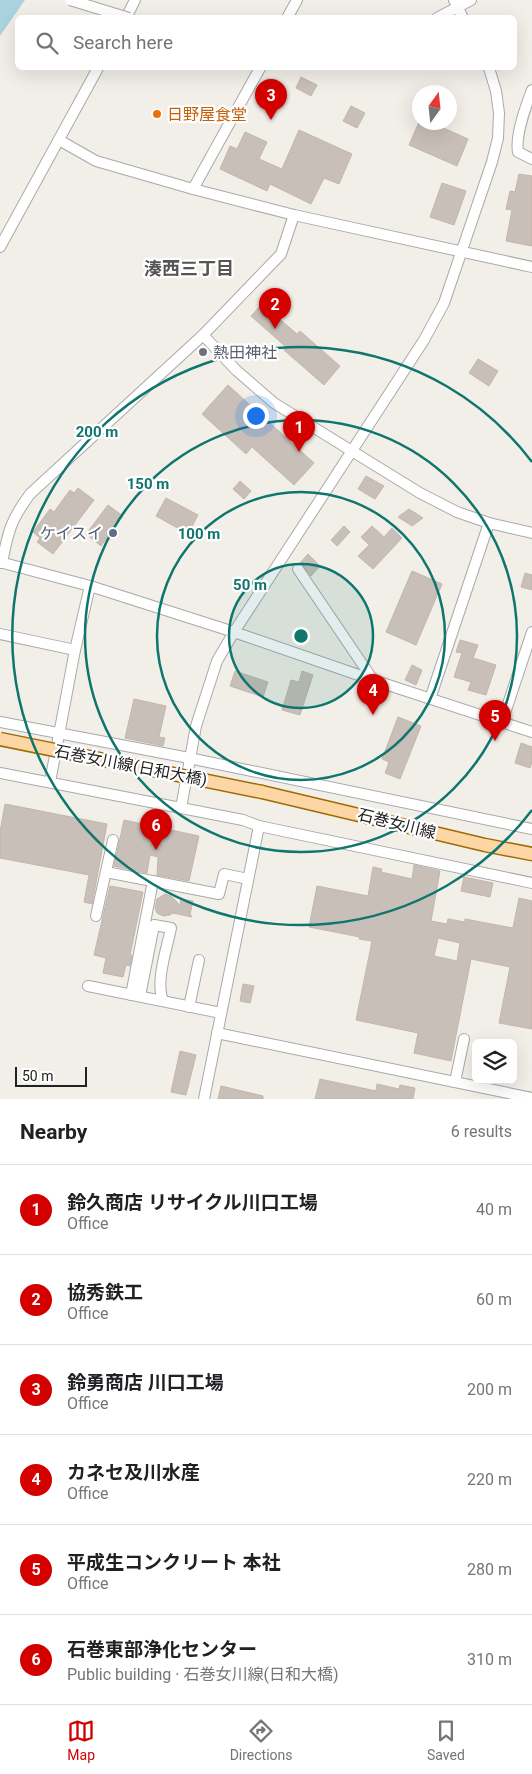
<!DOCTYPE html>
<meta charset="utf-8">
<style>
:root{--surface:#fff;--page:#f6f6f6;--text:#202124;--muted:#757577;--line:#e0e0e0;--accent:#d40000}
body{margin:0;font-family:Roboto,"Noto Sans JP",sans-serif;background:var(--page);color:var(--text)}
.controls{position:absolute;right:15px;bottom:15px;display:grid;overflow:hidden;border-radius:8px;box-shadow:0 5px 20px #0002}
.controls button{width:45px;height:45px;display:grid;place-items:center;padding:0;border:0;border-bottom:1px solid var(--line);background:var(--surface);color:var(--text);font:25px sans-serif}
.compass{position:absolute;left:412px;top:85px;width:45px;height:45px;border-radius:50%;background:var(--surface);box-shadow:0 5px 20px #0002;rotate:15deg}
.scale{position:absolute;left:15px;bottom:12px;width:72px;box-sizing:border-box;padding-left:5px;border:2px solid #222;border-top:0;font-size:14px;line-height:18px;white-space:nowrap;color:#222;-webkit-text-stroke:4px #fff;paint-order:stroke}
.you{position:absolute;left:255px;top:415px;width:18px;height:18px;margin:-12px;border:4px solid #fff;border-radius:50%;background:#1a73e8;box-shadow:0 0 0 8px #1a73e833}
.badge{display:grid;place-items:center;width:32px;height:32px;border-radius:50%;background:var(--accent);color:#fff;font-size:16px;font-weight:700}
.pin{position:absolute;translate:-50% -41px;filter:drop-shadow(0 1px 2px #0008)}
.pin::after{content:'';position:absolute;top:26px;width:18px;height:15px;background:inherit;clip-path:polygon(0 0,100% 0,50% 100%)}
.list{margin:0;padding:0;list-style:none}
h2{display:flex;justify-content:space-between;align-items:center;height:65px;margin:0;padding:0 20px;font-size:21px}
h2 small{font-size:16px;font-weight:400;color:var(--muted)}
.list li{display:grid;grid-template-columns:32px 1fr auto;gap:15px;align-items:center;box-sizing:border-box;height:90px;padding:0 20px;border-top:1px solid var(--line)}
.list b{display:block;font-size:19px;white-space:nowrap}
.list p{margin:0;font-size:16px;white-space:nowrap;color:var(--muted)}
.list em{font-size:16px;font-style:normal;color:var(--muted)}
.icon{flex:none;width:28px;height:28px;fill:none;stroke:currentColor;stroke-width:2;stroke-linecap:round;stroke-linejoin:round}
.map{position:relative;flex:none;width:532px;height:1099px;overflow:hidden}
.search{position:absolute;background:var(--surface);box-shadow:0 5px 20px #0002;left:15px;right:15px;top:15px;height:55px;display:flex;align-items:center;gap:12px;box-sizing:border-box;padding:0 18px;border-radius:8px;color:var(--muted);font-size:19px}
.sheet{height:605px;background:var(--surface)}
nav{display:flex;justify-content:space-around;align-items:center;box-sizing:border-box;height:70px;border-top:1px solid var(--line);background:var(--surface);font-size:14px;color:var(--muted)}
nav a{display:grid;justify-items:center;gap:2px}
nav .on{color:var(--accent)}
.map>svg:first-child{display:block}
</style>
<div class="map">
<svg width="532" height="1099" viewBox="0 0 532 1099">
<rect width="100%" height="100%" fill="#f2efe9"/>
<path fill="#aad3df" d="M 0,0 L 25,0 L 0,36 Z"/>
<g fill="#c7bfb8" stroke="#c4b6ab" fill-rule="evenodd">
<path d="M 301,77 L 317,85 L 311,96 L 296,88 Z"/>
<path d="M 351,106 L 365,113 L 357,128 L 343,121 Z"/>
<path d="M 419,122 L 430,122 L 468,139 L 457,166 L 409,145 Z"/>
<path d="M 299,130 L 352,154 L 339,184 L 324,178 L 311,204 L 270,184 L 267,191 L 220,169 L 230,146 L 237,149 L 245,132 L 267,142 L 259,159 L 282,169 Z"/>
<path d="M 519,174 L 532,176 L 532,246 L 506,241 L 512,210 L 506,209 L 510,191 L 515,192 Z"/>
<path d="M 442,183 L 466,191 L 454,225 L 430,217 Z"/>
<path d="M 262,304 L 297,334 L 300,331 L 340,366 L 324,385 L 284,350 L 286,347 L 251,316 Z"/>
<path d="M 478,359 L 498,371 L 489,386 L 469,373 Z"/>
<path d="M 228,385 L 314,463 L 294,485 L 252,447 L 246,454 L 202,414 Z"/>
<path d="M 366,476 L 384,486 L 375,499 L 358,489 Z"/>
<path d="M 240,481 L 251,491 L 244,499 L 233,489 Z"/>
<path d="M 78,488 L 94,500 L 53,554 L 37,542 L 40,538 L 33,532 L 50,509 L 54,512 L 70,490 L 74,493 Z"/>
<path d="M 166,498 L 198,515 L 188,534 L 156,516 Z"/>
<path d="M 108,505 L 123,516 L 101,546 L 86,534 Z"/>
<path d="M 409,509 L 423,518 L 412,526 L 398,517 Z"/>
<path d="M 344,526 L 350,532 L 337,546 L 331,540 Z"/>
<path d="M 372,526 L 384,537 L 392,528 L 402,538 L 373,569 L 358,556 L 369,545 L 361,537 Z"/>
<path d="M 308,554 L 320,566 L 311,576 L 300,563 Z"/>
<path d="M 412,571 L 442,584 L 416,645 L 386,632 Z"/>
<path d="M 525,573 L 532,575 L 532,590 L 521,587 Z"/>
<path d="M 460,640 L 478,645 L 473,658 L 496,665 L 486,695 L 468,690 L 471,682 L 454,677 L 462,653 L 456,652 Z"/>
<path d="M 412,665 L 422,670 L 416,685 L 405,680 Z"/>
<path d="M 235,671 L 268,682 L 263,697 L 230,686 Z"/>
<path d="M 302,671 L 313,675 L 300,715 L 282,710 L 291,680 L 299,682 Z"/>
<path d="M 134,699 L 166,706 L 159,737 L 165,738 L 163,746 L 125,738 Z"/>
<path d="M 398,717 L 421,726 L 400,779 L 385,773 L 389,762 L 382,759 Z"/>
<path d="M 521,743 L 532,747 L 532,762 L 530,768 L 515,763 Z"/>
<path d="M 5,804 L 107,824 L 92,904 L 84,902 L 89,875 L 0,858 L 0,832 Z"/>
<path d="M 124,820 L 199,836 L 189,881 L 157,875 L 158,857 L 150,855 L 147,873 L 114,866 Z"/>
<path d="M 414,865 L 440,871 L 431,921 L 447,924 L 448,919 L 465,922 L 465,919 L 513,928 L 519,898 L 532,901 L 532,1029 L 499,1023 L 510,967 L 471,959 L 451,1061 L 414,1053 L 418,1033 L 356,1020 L 372,941 L 359,939 L 360,937 L 309,927 L 317,886 L 368,896 L 373,867 L 382,869 L 381,872 L 412,879 ZM 438,938 L 460,943 L 457,961 L 434,956 Z"/>
<path d="M 464,877 L 493,883 L 490,897 L 461,891 Z"/>
<path d="M 110,886 L 143,892 L 130,955 L 132,955 L 130,966 L 126,965 L 123,977 L 103,973 L 106,958 L 94,955 Z"/>
<path d="M 165,894 L 171,896 L 180,905 L 181,899 L 193,901 L 190,914 L 192,917 L 173,913 L 170,915 L 163,916 L 157,913 L 155,908 L 157,899 Z"/>
<path d="M 243,984 L 254,986 L 250,1003 L 240,1001 Z"/>
<path d="M 180,1051 L 196,1055 L 186,1095 L 171,1092 Z"/>
<path d="M 320,1079 L 376,1091 L 377,1084 L 399,1089 L 400,1085 L 415,1088 L 413,1099 L 315,1099 Z"/>
<path d="M 221,1086 L 263,1096 L 263,1099 L 218,1099 Z"/>
</g>
<g fill="none" stroke-linecap="round" stroke-linejoin="round">
<defs>
<g id="minor">
<path d="M 454,0 L 463,18"/>
<path d="M 126,18 L 135,0"/>
<path d="M 287,18 L 297,0"/>
<path d="M 437,18 L 471,0"/>
<path d="M 532,90 C 526,106 515,135 518,152 L 532,159"/>
<path d="M 59,140 L 96,161 L 193,189 L 294,215 L 532,267"/>
<path d="M 193,189 L 260,68"/>
<path d="M 0,247 L 98,68"/>
<path d="M 203,335 L 236,370 L 274,403 L 420,493 L 457,512 L 489,523 L 532,533"/>
<path d="M 0,562 L 90,586 L 234,632 L 373,680 L 532,732"/>
<path d="M 2,563 C 8,531 11,520 30,494 L 203,335 L 281,254 L 294,215"/>
<path d="M 298,569 L 373,680"/>
<path d="M 0,634 L 75,650"/>
<path d="M 430,699 L 489,523"/>
<path d="M 0,722 L 189,758 L 532,829"/>
<path d="M 502,722 L 532,632"/>
<path d="M 0,773 L 243,820 L 259,826 L 532,883"/>
<path d="M 50,782 L 75,650 L 90,586"/>
<path d="M 181,808 L 196,726 L 217,661 L 234,632 L 424,340 L 444,303 L 492,162 L 498,138 L 499,113 L 496,91 L 489,68"/>
<path d="M 106,872 L 219,894 L 224,874 L 248,879"/>
<path d="M 96,916 L 113,840"/>
<path d="M 88,986 L 221,1013"/>
<path d="M 131,995 L 153,881"/>
<path d="M 140,996 L 154,925 L 171,928 C 167,948 155,982 163,1001"/>
<path d="M 189,1007 L 199,960"/>
<path d="M 217,1033 L 532,1098"/>
<path d="M 455,1082 L 464,1039"/>
<path d="M 204,1099 L 259,826"/>
</g>
<path id="major" d="M 262,792 L 485,845 L 532,854"/>
</defs>
<use href="#minor" stroke="#a9a9a9" stroke-width="12"/>
<use href="#major" stroke="#a06b00" stroke-width="15"/>
<use href="#minor" stroke="#fff" stroke-width="10"/>
<use href="#major" stroke="#fcd6a4" stroke-width="12"/>
<defs>
<path id="minor-bridge" d="M 70,0 L 129,18"/>
<path id="major-bridge" d="M 0,739 L 262,792"/>
</defs>
<use href="#minor-bridge" stroke="#a9a9a9" stroke-width="12" stroke-linecap="butt"/>
<use href="#major-bridge" stroke="#a06b00" stroke-width="15" stroke-linecap="butt"/>
<use href="#minor-bridge" stroke="#fff" stroke-width="10"/>
<use href="#major-bridge" stroke="#fcd6a4" stroke-width="12"/>
</g>
<circle cx="301" cy="636" r="72" fill="#0f766e" fill-opacity=".12"/>
<g fill="none" stroke="#0f766e" stroke-width="2.5">
<circle cx="301" cy="636" r="72"/>
<circle cx="301" cy="636" r="144"/>
<circle cx="301" cy="636" r="216"/>
<path d="M532 810A289 289 0 1 1 532 462"/>
</g>
<circle fill="#e8710a" stroke="#fff" stroke-width="2" cx="157" cy="114" r="5"/>
<circle fill="#6b7280" stroke="#fff" stroke-width="2" cx="203" cy="352" r="5"/>
<circle fill="#5c6f8a" stroke="#fff" stroke-width="2" cx="113" cy="533" r="5"/>
<g text-anchor="middle" stroke-width="4.5" stroke-linejoin="round" paint-order="stroke">
<g font-size="16" fill="#c56008" stroke="#fff" text-anchor="start">
<text x="167" y="120">日野屋食堂</text>
</g>
<g font-size="16" fill="#5b616d" stroke="#fff" text-anchor="start">
<text x="213" y="358">熱田神社</text>
</g>
<g font-size="16" fill="#4e5e75" stroke="#fff" text-anchor="end">
<text x="103" y="539">ケイスイ</text>
</g>
<g font-size="16" fill="#222" stroke="#fff">
<text transform="translate(131 765) rotate(11)" y="6">石巻女川線(日和大橋)</text>
<text transform="translate(397 823) rotate(14)" y="6">石巻女川線</text>
</g>
<g font-size="18" font-weight="bold" fill="#555" stroke="#fff">
<text x="189" y="275">湊西三丁目</text>
</g>
</g>
<circle cx="301" cy="636" r="8" fill="#0f766e" stroke="#fff" stroke-width="2.5"/>
<g font-size="15" text-anchor="middle" font-weight="bold" fill="#0f766e" stroke="#fff" stroke-width="4.5" stroke-linejoin="round" paint-order="stroke">
<text x="97" y="437">200 m</text>
<text x="148" y="489">150 m</text>
<text x="199" y="539">100 m</text>
<text x="250" y="590">50 m</text>
</g>
</svg>
<div class="controls">
<button><svg class="icon" aria-label="layers" viewBox="0 0 24 24"><path d="M12 4l9 5-9 5-9-5zM3 14l9 5 9-5"/></svg></button>
</div>
<svg class="compass" viewBox="-18 -18 36 36"><path d="M0-13l5 13h-10z" fill="#e53935"/><path d="M0 13l5-13h-10z" fill="#757577"/></svg>
<div class="scale">50 m</div>
<div class="you"></div>
<div class="pin badge" style="left:299px;top:452px">1</div>
<div class="pin badge" style="left:275px;top:329px">2</div>
<div class="pin badge" style="left:271px;top:120px">3</div>
<div class="pin badge" style="left:373px;top:715px">4</div>
<div class="pin badge" style="left:495px;top:741px">5</div>
<div class="pin badge" style="left:156px;top:850px">6</div>
<div class="search"><svg class="icon" aria-label="search" viewBox="0 0 24 24"><circle cx="10" cy="10" r="6"/><path d="M15 15l6 6"/></svg>Search here</div>
</div>
<section class="sheet">
<h2>Nearby<small>6 results</small></h2>
<ul class="list">
<li><span class="badge">1</span><div><b>鈴久商店 リサイクル川口工場</b><p>Office</p></div><em>40 m</em></li>
<li><span class="badge">2</span><div><b>協秀鉄工</b><p>Office</p></div><em>60 m</em></li>
<li><span class="badge">3</span><div><b>鈴勇商店 川口工場</b><p>Office</p></div><em>200 m</em></li>
<li><span class="badge">4</span><div><b>カネセ及川水産</b><p>Office</p></div><em>220 m</em></li>
<li><span class="badge">5</span><div><b>平成生コンクリート 本社</b><p>Office</p></div><em>280 m</em></li>
<li><span class="badge">6</span><div><b>石巻東部浄化センター</b><p>Public building · 石巻女川線(日和大橋)</p></div><em>310 m</em></li>
</ul>
</section>
<nav>
<a class="on"><svg class="icon" aria-label="map" viewBox="0 0 24 24"><path d="M3 6l6-2 6 2 6-2v14l-6 2-6-2-6 2zM9 4v14M15 6v14"/></svg>Map</a>
<a><svg class="icon" aria-label="directions" viewBox="0 0 24 24"><path d="M12 3l9 9-9 9-9-9zM9 14v-3h6M13 9l2 2-2 2"/></svg>Directions</a>
<a><svg class="icon" aria-label="saved" viewBox="0 0 24 24"><path d="M7 4h10v16l-5-4-5 4z"/></svg>Saved</a>
</nav>
